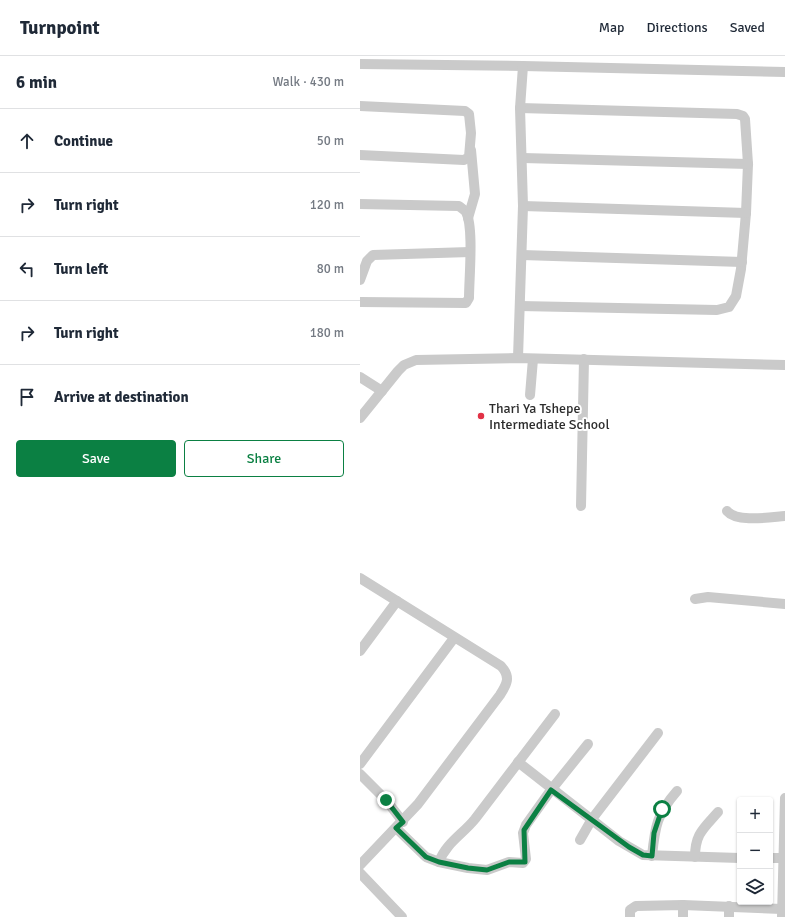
<!DOCTYPE html>
<meta charset="utf-8">
<style>
:root{--surface:#fff;--page:#f6f6f7;--text:#1f2937;--muted:#747a83;--line:#e0e1e3;--accent:#0b8043}
body{margin:0;font-family:Signika,sans-serif;background:var(--page);color:var(--text)}
.controls{position:absolute;right:12px;bottom:12px;display:grid;overflow:hidden;border-radius:4px;box-shadow:0 1px 3px #0004}
.controls button{width:36px;height:36px;display:grid;place-items:center;padding:0;border:0;border-bottom:1px solid var(--line);background:var(--surface);color:var(--text);font:20px sans-serif}
.stop{position:absolute;width:12px;height:12px;margin:-9px;border:3px solid #0b8043;border-radius:50%;background:#fff}
.stop.end{background:#0b8043;border-color:#fff;box-shadow:0 1px 4px #0008}
.list{margin:0;padding:0;list-style:none}
h2{display:flex;justify-content:space-between;align-items:center;height:52px;margin:0;padding:0 16px;font-size:17px}
h2 small{font-size:13px;font-weight:400;color:var(--muted)}
.list li{display:grid;grid-template-columns:26px 1fr auto;gap:12px;align-items:center;box-sizing:border-box;height:64px;padding:0 16px;border-top:1px solid var(--line)}
.list b{display:block;font-size:15px;white-space:nowrap}
.list em{font-size:13px;font-style:normal;color:var(--muted)}
.actions{display:flex;gap:8px;padding:12px 16px}
.actions a{flex:1;padding:9px 0;border:1px solid var(--accent);border-radius:4px;text-align:center;font-size:14px;color:var(--accent)}
.actions .main{background:var(--accent);color:#fff}
.icon{flex:none;width:22px;height:22px;fill:none;stroke:currentColor;stroke-width:2;stroke-linecap:round;stroke-linejoin:round}
.map{position:relative;flex:none;width:425px;height:861px;overflow:hidden}
header{display:flex;align-items:center;gap:24px;box-sizing:border-box;height:56px;padding:0 20px;background:var(--surface);border-bottom:1px solid var(--line)}
header strong{font-size:19px}
nav{display:flex;gap:22px;margin-inline-start:auto;font-size:14px}
main{display:flex}
aside{flex:1;background:var(--surface)}
.map>svg:first-child{display:block}
</style>
<header>
<strong>Turnpoint</strong>
<nav><a>Map</a><a>Directions</a><a>Saved</a></nav>
</header>
<main>
<aside>
<h2>6 min<small>Walk · 430 m</small></h2>
<ul class="list">
<li><svg class="icon" aria-label="ahead" viewBox="0 0 24 24"><path d="M12 20V5M6 11l6-6 6 6"/></svg><div><b>Continue</b></div><em>50 m</em></li>
<li><svg class="icon" aria-label="right" viewBox="0 0 24 24"><path d="M7 20v-9h11M14 6l5 5-5 5"/></svg><div><b>Turn right</b></div><em>120 m</em></li>
<li><svg class="icon" aria-label="left" viewBox="0 0 24 24"><path d="M17 20v-9H6M10 6l-5 5 5 5"/></svg><div><b>Turn left</b></div><em>80 m</em></li>
<li><svg class="icon" aria-label="right" viewBox="0 0 24 24"><path d="M7 20v-9h11M14 6l5 5-5 5"/></svg><div><b>Turn right</b></div><em>180 m</em></li>
<li><svg class="icon" aria-label="arrive" viewBox="0 0 24 24"><path d="M6 21V4h12l-3 4 3 4H6"/></svg><div><b>Arrive at destination</b></div></li>
</ul>
<div class="actions"><a class="main">Save</a><a>Share</a></div>
</aside>
<div class="map">
<svg width="425" height="861" viewBox="0 0 425 861">
<rect width="100%" height="100%" fill="#fff"/>
<g fill="none" stroke-linecap="round" stroke-linejoin="round">
<g stroke="#cacaca" stroke-width="10">
<path d="M 0,8 L 163,10 L 425,16"/>
<path d="M 0,50 L 105,55 L 109,58 L 111,77 L 109,101 L 104,104 L 0,99"/>
<path d="M 160,52 L 377,58 L 383,60 L 385,63 L 388,108 L 386,157 L 381,213 L 376,240 L 369,251 L 357,254 L 160,250"/>
<path d="M 163,102 L 388,108"/>
<path d="M 0,148 L 99,150 C 101,152 104,153 106,156 C 114,171 109,223 109,242 L 106,247 L 0,246"/>
<path d="M 163,150 L 386,157"/>
<path d="M 108,162 L 115,138 L 111,94"/>
<path d="M 162,199 L 382,206"/>
<path d="M 0,224 L 7,205 L 13,199 L 110,196"/>
<path d="M 158,302 L 163,150 L 160,52 L 163,10"/>
<path d="M 0,321 L 22,335"/>
<path d="M 170,339 L 173,303"/>
<path d="M 0,362 L 38,315 L 44,309 L 56,304 L 158,302 L 425,309"/>
<path d="M 221,450 L 224,303"/>
<path d="M 367,455 C 377,467 411,461 425,460"/>
<path d="M 0,522 L 141,610 C 151,621 147,628 140,639 L 58,748 L 0,809"/>
<path d="M 335,543 L 348,541 L 425,548"/>
<path d="M 0,595 L 37,545"/>
<path d="M 158,706 L 259,785 L 283,799 L 380,802"/>
<path d="M 0,708 L 94,582"/>
<path d="M 0,718 L 26,744 L 43,766"/>
<path d="M 36,772 L 66,801 L 79,806 L 108,812 L 127,814 L 149,806 L 163,807 L 166,803 L 163,777 L 166,769 L 191,734 L 228,688"/>
<path d="M 220,784 L 232,763 L 298,677"/>
<path d="M 292,800 C 295,770 297,758 317,735"/>
<path d="M 335,801 C 335,778 343,773 358,756"/>
<path d="M 410,802 L 425,802"/>
<path d="M 79,806 C 86,787 103,778 115,763 L 195,658"/>
<path d="M 0,817 L 42,861"/>
<path d="M 369,850 L 369,861"/>
<path d="M 270,861 L 270,854 L 276,850 L 323,849 L 422,853"/>
<path d="M 323,861 L 323,849"/>
<path d="M 422,861 L 425,742"/>
</g>
</g>
<g fill="none" stroke-linecap="round" stroke-linejoin="round">
<path stroke="#0b8043" stroke-width="5" d="M 26,744 L 43,766 L 36,772 L 66,801 L 79,806 L 108,812 L 127,814 L 149,806 L 165,806 L 164,774 L 191,734 L 269,791 L 283,799 L 292,800 L 294,777 L 302,753"/>
</g>
<circle fill="#e13145" stroke="#fff" stroke-width="1.5" cx="121" cy="360" r="4"/>
<g text-anchor="middle" stroke-width="4" stroke-linejoin="round" paint-order="stroke">
<g font-size="14" fill="#2d2d2d" stroke="#fff" text-anchor="start">
<text x="129" y="357">Thari Ya Tshepe<tspan x="129" dy="16">Intermediate School</tspan></text>
</g>
</g>
</svg>
<div class="controls">
<button>+</button>
<button>−</button>
<button><svg class="icon" aria-label="layers" viewBox="0 0 24 24"><path d="M12 4l9 5-9 5-9-5zM3 14l9 5 9-5"/></svg></button>
</div>
<div class="stop" style="left:302px;top:753px"></div>
<div class="stop end" style="left:26px;top:744px"></div>
</div>
</main>
